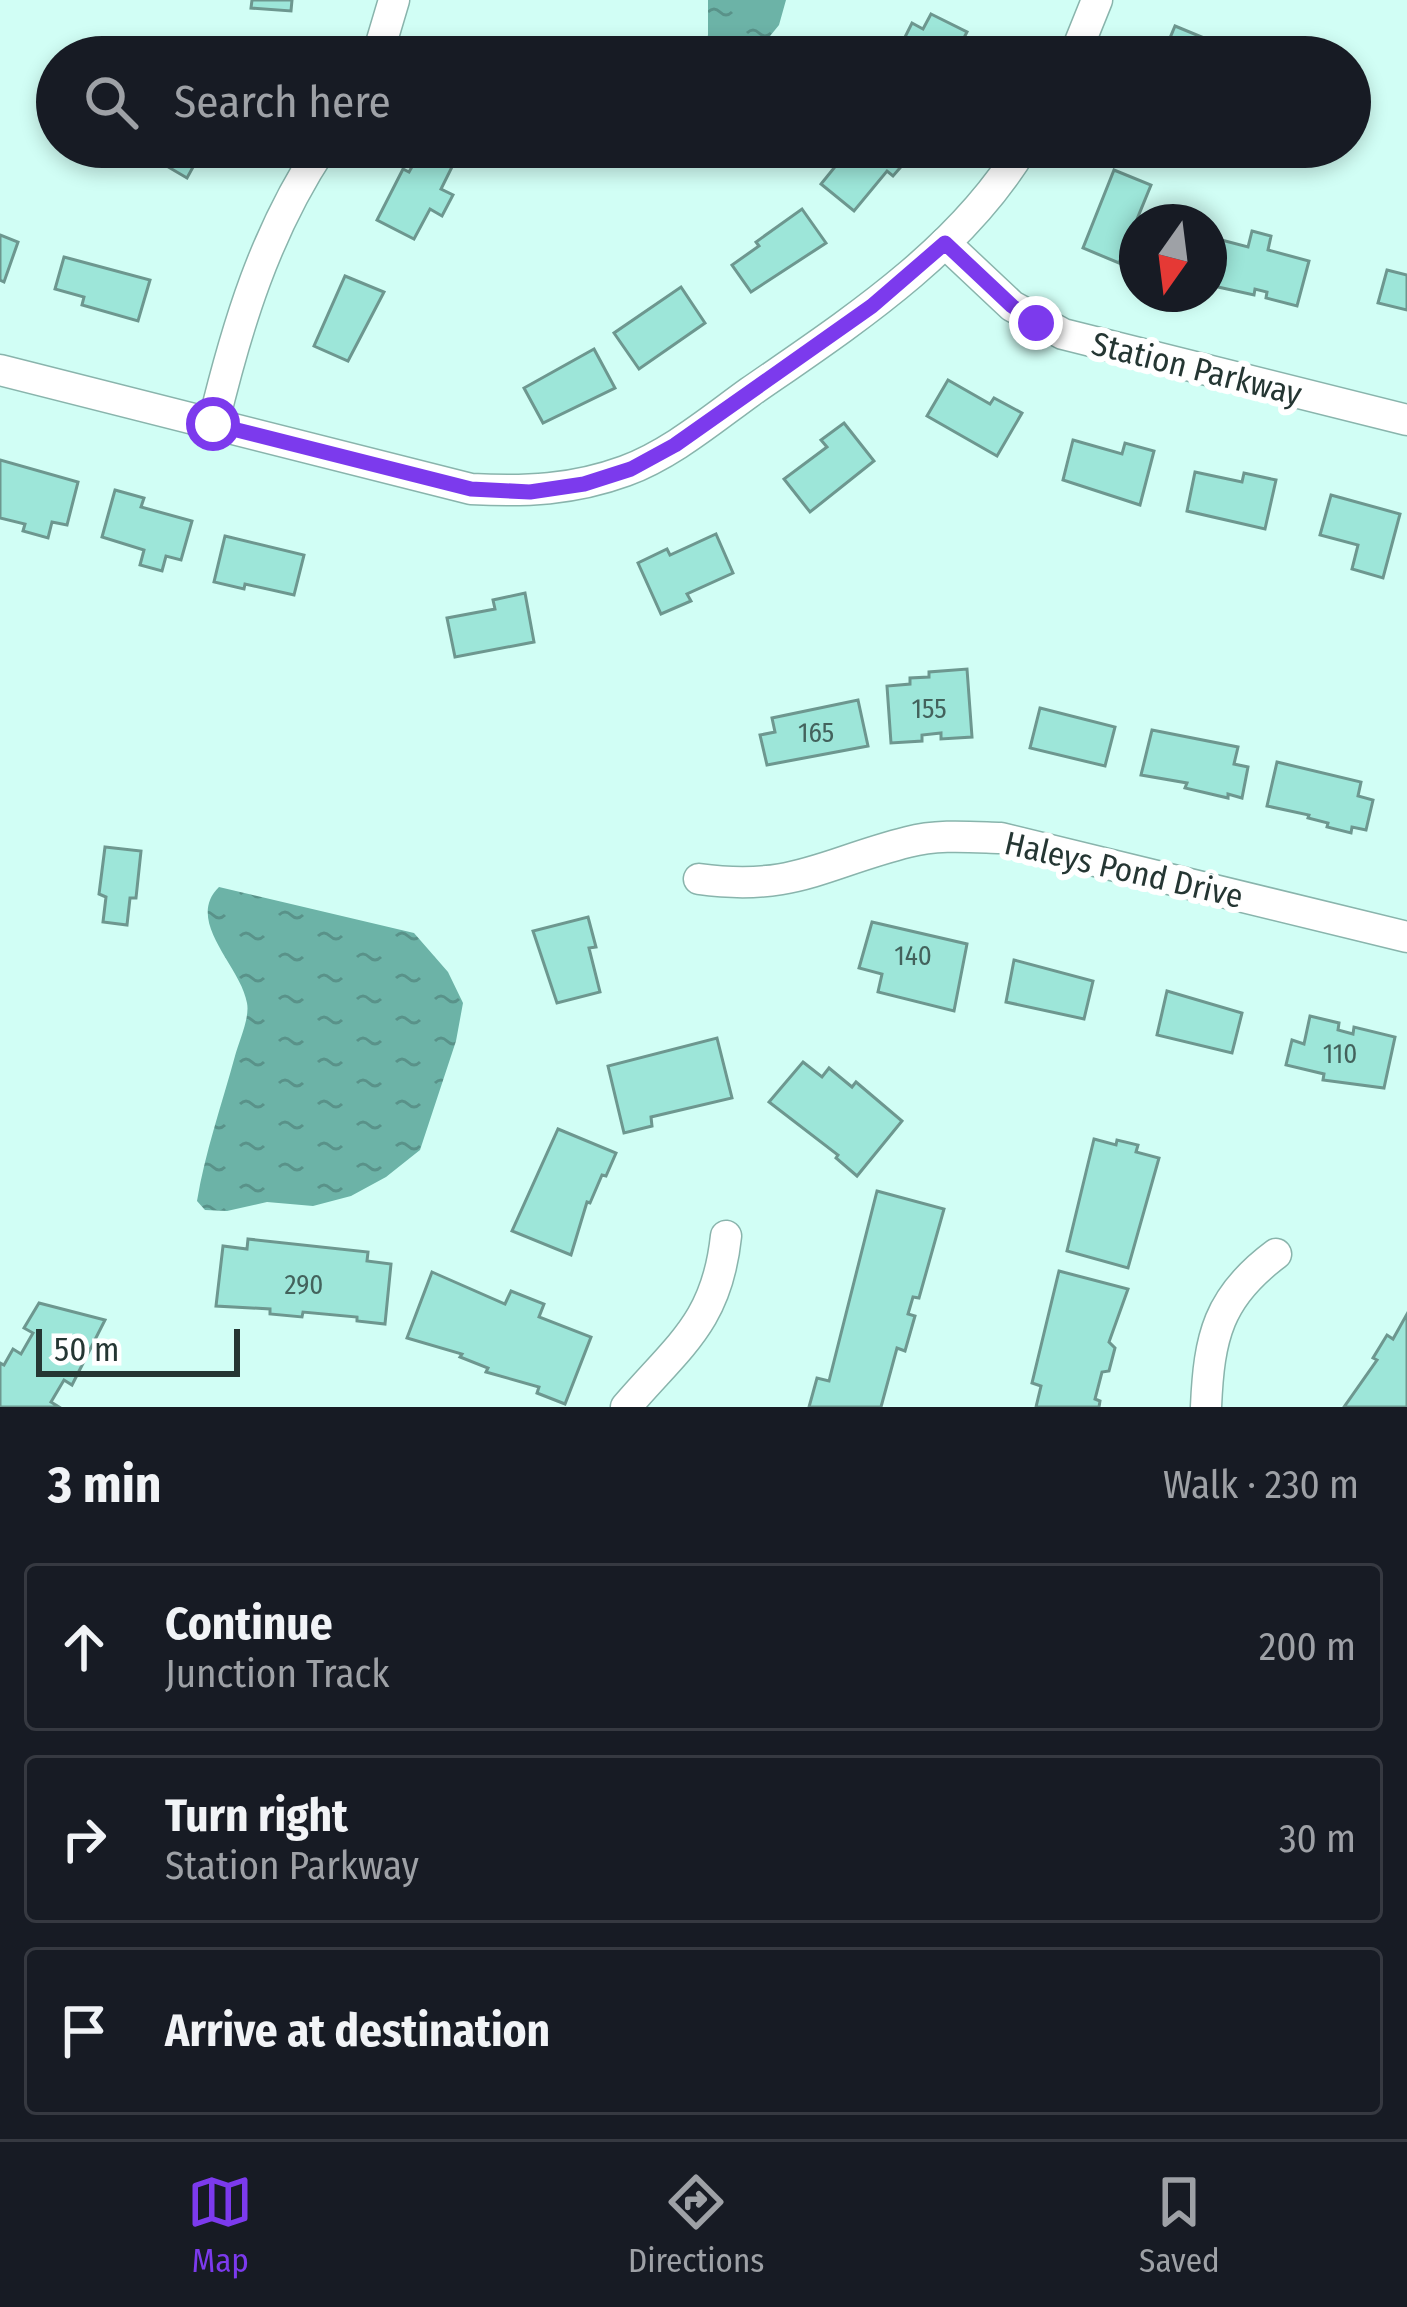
<!DOCTYPE html>
<meta charset="utf-8">
<style>
:root{--surface:#171b24;--page:#242831;--text:#f1f3f6;--muted:#9ea1a6;--line:#363941;--accent:#7c3aed}
body{margin:0;font-family:"Fira Sans Condensed",sans-serif;background:var(--page);color:var(--text)}
.compass{position:absolute;left:1119px;top:204px;width:108px;height:108px;border-radius:50%;background:var(--surface);box-shadow:0 6px 18px #0003;rotate:194deg}
.scale{position:absolute;left:36px;bottom:30px;width:204px;box-sizing:border-box;padding-left:12px;border:6px solid #253633;border-top:0;font-size:33px;line-height:42px;white-space:nowrap;color:#253633;-webkit-text-stroke:9px #fff;paint-order:stroke}
.stop{position:absolute;width:36px;height:36px;margin:-27px;border:9px solid #7c3aed;border-radius:50%;background:#fff}
.stop.end{background:#7c3aed;border-color:#fff;box-shadow:0 3px 12px #0008}
.list{margin:0;padding:0;list-style:none}
h2{display:flex;justify-content:space-between;align-items:center;height:156px;margin:0;padding:0 48px;font-size:51px}
h2 small{font-size:39px;font-weight:400;color:var(--muted)}
.list li{display:grid;grid-template-columns:78px 1fr auto;gap:36px;align-items:center;box-sizing:border-box;height:168px;margin:0 24px 24px;padding:0 24px;border:3px solid var(--line);border-radius:12px}
.list b{display:block;font-size:45px;white-space:nowrap}
.list p{margin:0;font-size:39px;white-space:nowrap;color:var(--muted)}
.list em{font-size:39px;font-style:normal;color:var(--muted)}
.icon{flex:none;width:66px;height:66px;fill:none;stroke:currentColor;stroke-width:2;stroke-linecap:round;stroke-linejoin:round}
.map{position:relative;flex:none;width:1407px;height:1407px;overflow:hidden}
.search{position:absolute;background:var(--surface);box-shadow:0 6px 18px #0003;left:36px;right:36px;top:36px;height:132px;display:flex;align-items:center;gap:30px;box-sizing:border-box;padding:0 42px;border-radius:66px;color:var(--muted);font-size:45px}
.sheet{height:732px;background:var(--surface)}
nav{display:flex;justify-content:space-around;align-items:center;box-sizing:border-box;height:168px;border-top:3px solid var(--line);background:var(--surface);font-size:33px;color:var(--muted)}
nav a{display:grid;justify-items:center;gap:6px}
nav .on{color:var(--accent)}
.map>svg:first-child{display:block}
</style>
<div class="map">
<svg width="1407" height="1407" viewBox="0 0 1407 1407">
<defs>
<pattern id="water-ripples" width="26" height="14" patternUnits="userSpaceOnUse" patternTransform="scale(3)"><rect width="26" height="14" fill="#6cb3a7"/><path d="M2 4q2-2 4 0t4 0M15 11q2-2 4 0t4 0" fill="none" stroke="#599289"/></pattern>
</defs>
<rect width="100%" height="100%" fill="#d1fef5"/>
<g fill="url(#water-ripples)">
<path d="M 708,0 L 786,0 L 779,25 L 753,57 L 702,57 L 708,35 Z"/>
<path d="M 219,887 L 414,933 L 448,972 L 463,1003 L 456,1041 L 420,1150 L 386,1177 L 351,1196 L 313,1206 L 267,1202 L 227,1211 L 205,1210 L 197,1201 C 205,1152 222,1104 235,1056 C 239,1041 250,1018 247,1003 C 241,966 184,921 219,887 Z"/>
</g>
<g fill="#9de6d9" stroke="#6d978f" stroke-width="3">
<path d="M 252,0 L 292,0 L 291,11 L 251,8 Z"/>
<path d="M 931,14 L 967,32 L 954,57 L 914,57 L 918,49 L 903,41 L 912,23 L 923,29 Z"/>
<path d="M 1175,26 L 1214,42 L 1208,57 L 1162,57 Z"/>
<path d="M 159,147 L 204,147 L 187,178 L 153,158 Z"/>
<path d="M 851,147 L 905,147 L 913,153 L 893,176 L 887,171 L 854,211 L 821,184 Z"/>
<path d="M 421,151 L 452,167 L 441,189 L 453,195 L 442,216 L 430,209 L 414,239 L 377,220 L 403,169 L 409,172 Z"/>
<path d="M 1114,170 L 1151,185 L 1119,263 L 1083,248 Z"/>
<path d="M 802,209 L 826,243 L 751,292 L 732,265 L 759,246 L 756,242 Z"/>
<path d="M 1252,231 L 1271,236 L 1268,250 L 1309,261 L 1297,306 L 1266,298 L 1267,292 L 1255,289 L 1254,295 L 1218,287 L 1218,280 L 1209,278 L 1210,237 L 1248,247 Z"/>
<path d="M 0,235 L 18,242 L 4,282 L 0,280 Z"/>
<path d="M 64,257 L 150,280 L 138,321 L 82,305 L 84,297 L 55,289 Z"/>
<path d="M 1387,270 L 1407,275 L 1407,310 L 1378,303 Z"/>
<path d="M 345,276 L 384,292 L 348,361 L 314,346 Z"/>
<path d="M 681,287 L 705,323 L 639,369 L 614,333 Z"/>
<path d="M 594,349 L 615,388 L 543,423 L 524,388 Z"/>
<path d="M 948,380 L 990,404 L 994,398 L 1022,413 L 997,456 L 927,416 Z"/>
<path d="M 844,423 L 874,461 L 810,512 L 784,479 L 827,447 L 821,440 Z"/>
<path d="M 1073,440 L 1122,454 L 1125,443 L 1154,451 L 1140,505 L 1063,480 Z"/>
<path d="M 0,460 L 78,482 L 67,525 L 52,522 L 48,538 L 23,531 L 25,524 L 0,518 Z"/>
<path d="M 1195,472 L 1242,482 L 1244,473 L 1276,480 L 1265,529 L 1187,511 Z"/>
<path d="M 115,490 L 144,498 L 141,507 L 192,521 L 181,560 L 166,556 L 162,571 L 140,565 L 144,550 L 102,537 Z"/>
<path d="M 1331,495 L 1400,514 L 1383,578 L 1352,569 L 1358,545 L 1320,535 Z"/>
<path d="M 716,534 L 733,573 L 687,594 L 691,601 L 661,614 L 638,563 L 667,549 L 670,555 Z"/>
<path d="M 225,536 L 304,555 L 294,595 L 245,584 L 244,589 L 214,582 Z"/>
<path d="M 525,593 L 534,642 L 455,657 L 447,618 L 495,609 L 493,600 Z"/>
<path d="M 967,669 L 972,737 L 941,739 L 941,733 L 922,735 L 922,741 L 891,743 L 887,686 L 910,684 L 910,678 L 929,677 L 929,672 Z"/>
<path d="M 858,700 L 868,746 L 767,765 L 760,735 L 775,732 L 772,718 Z"/>
<path d="M 1040,708 L 1115,727 L 1105,766 L 1030,748 Z"/>
<path d="M 1152,730 L 1238,747 L 1234,764 L 1248,767 L 1242,798 L 1228,794 L 1228,798 L 1185,788 L 1187,783 L 1141,775 Z"/>
<path d="M 1277,762 L 1361,782 L 1358,796 L 1373,800 L 1366,830 L 1352,827 L 1351,833 L 1327,827 L 1328,823 L 1308,818 L 1309,815 L 1267,806 Z"/>
<path d="M 105,847 L 141,851 L 136,898 L 130,898 L 127,925 L 103,922 L 106,897 L 99,894 Z"/>
<path d="M 588,917 L 596,947 L 589,948 L 600,992 L 557,1003 L 533,931 Z"/>
<path d="M 872,922 L 967,944 L 954,1011 L 878,992 L 882,974 L 859,968 Z"/>
<path d="M 1014,960 L 1093,981 L 1084,1019 L 1006,1002 Z"/>
<path d="M 1167,991 L 1242,1013 L 1232,1053 L 1157,1035 Z"/>
<path d="M 1310,1016 L 1339,1023 L 1338,1030 L 1353,1034 L 1354,1027 L 1395,1037 L 1384,1088 L 1323,1080 L 1324,1074 L 1286,1065 L 1292,1040 L 1304,1044 Z"/>
<path d="M 717,1038 L 732,1098 L 651,1117 L 652,1126 L 624,1133 L 608,1066 Z"/>
<path d="M 803,1062 L 822,1077 L 829,1068 L 852,1087 L 856,1082 L 902,1121 L 857,1176 L 836,1158 L 838,1155 L 769,1102 Z"/>
<path d="M 558,1129 L 616,1153 L 606,1176 L 602,1175 L 590,1203 L 587,1202 L 571,1255 L 512,1231 Z"/>
<path d="M 1094,1139 L 1116,1145 L 1117,1140 L 1138,1145 L 1136,1152 L 1159,1158 L 1128,1268 L 1067,1251 Z"/>
<path d="M 877,1191 L 944,1209 L 919,1298 L 913,1297 L 908,1314 L 915,1316 L 905,1351 L 897,1348 L 881,1407 L 809,1407 L 817,1378 L 829,1381 Z"/>
<path d="M 248,1239 L 368,1252 L 367,1261 L 391,1264 L 385,1324 L 357,1321 L 357,1317 L 303,1312 L 302,1317 L 270,1314 L 270,1309 L 216,1306 L 223,1246 L 247,1249 Z"/>
<path d="M 1059,1271 L 1128,1289 L 1109,1342 L 1115,1348 L 1109,1371 L 1102,1372 L 1095,1399 L 1100,1401 L 1099,1407 L 1036,1407 L 1041,1386 L 1032,1383 Z"/>
<path d="M 432,1272 L 505,1304 L 511,1291 L 544,1304 L 539,1317 L 591,1337 L 565,1404 L 537,1393 L 539,1387 L 486,1372 L 488,1368 L 460,1357 L 462,1354 L 407,1338 Z"/>
<path d="M 39,1303 L 105,1320 L 72,1385 L 64,1380 L 51,1402 L 59,1407 L 0,1407 L 0,1363 L 4,1365 L 13,1349 L 21,1354 L 33,1333 L 24,1328 Z"/>
<path d="M 1407,1314 L 1407,1407 L 1344,1407 L 1377,1360 L 1373,1358 L 1387,1335 L 1393,1339 Z"/>
</g>
<g fill="none" stroke-linecap="round" stroke-linejoin="round">
<defs>
<g id="minor">
<path d="M 377,57 L 394,0"/>
<path d="M 1074,57 L 1097,0"/>
<path d="M 945,243 L 1012,306 L 1063,334 L 1407,420"/>
<path d="M 0,370 L 471,489 C 525,492 573,490 625,471 C 671,454 711,420 750,392 C 848,324 960,252 1023,147"/>
<path d="M 213,425 C 237,325 265,233 322,147"/>
<path d="M 699,879 C 793,892 824,863 908,842 C 938,834 970,837 1001,838 L 1407,937"/>
<path d="M 626,1407 C 679,1345 717,1322 726,1236"/>
<path d="M 1206,1407 C 1209,1337 1218,1297 1276,1254"/>
</g>
</defs>
<use href="#minor" stroke="#89b4ac" stroke-width="33"/>
<use href="#minor" stroke="#fff" stroke-width="30"/>
</g>
<g fill="none" stroke-linecap="round" stroke-linejoin="round">
<path stroke="#7c3aed" stroke-width="15" d="M 213,424 L 471,489 L 530,492 L 584,484 L 631,469 L 675,445 L 872,306 L 945,243 L 1012,306 L 1036,323"/>
</g>
<g text-anchor="middle" stroke-width="12" stroke-linejoin="round" paint-order="stroke">
<g font-size="27" fill="#43625c">
<text x="929" y="718">155</text>
<text x="816" y="742">165</text>
<text x="913" y="965">140</text>
<text x="1340" y="1063">110</text>
<text x="304" y="1294">290</text>
</g>
<g font-size="33" fill="#253633" stroke="#fff">
<text transform="translate(1197 368) rotate(14)" y="12">Station Parkway</text>
<text transform="translate(1124 869) rotate(13)" y="12">Haleys Pond Drive</text>
</g>
</g>
</svg>
<svg class="compass" viewBox="-18 -18 36 36"><path d="M0-13l5 13h-10z" fill="#e53935"/><path d="M0 13l5-13h-10z" fill="#9ea1a6"/></svg>
<div class="scale">50 m</div>
<div class="stop" style="left:213px;top:424px"></div>
<div class="stop end" style="left:1036px;top:323px"></div>
<div class="search"><svg class="icon" aria-label="search" viewBox="0 0 24 24"><circle cx="10" cy="10" r="6"/><path d="M15 15l6 6"/></svg>Search here</div>
</div>
<section class="sheet">
<h2>3 min<small>Walk · 230 m</small></h2>
<ul class="list">
<li><svg class="icon" aria-label="ahead" viewBox="0 0 24 24"><path d="M12 20V5M6 11l6-6 6 6"/></svg><div><b>Continue</b><p>Junction Track</p></div><em>200 m</em></li>
<li><svg class="icon" aria-label="right" viewBox="0 0 24 24"><path d="M7 20v-9h11M14 6l5 5-5 5"/></svg><div><b>Turn right</b><p>Station Parkway</p></div><em>30 m</em></li>
<li><svg class="icon" aria-label="arrive" viewBox="0 0 24 24"><path d="M6 21V4h12l-3 4 3 4H6"/></svg><div><b>Arrive at destination</b></div></li>
</ul>
</section>
<nav>
<a class="on"><svg class="icon" aria-label="map" viewBox="0 0 24 24"><path d="M3 6l6-2 6 2 6-2v14l-6 2-6-2-6 2zM9 4v14M15 6v14"/></svg>Map</a>
<a><svg class="icon" aria-label="directions" viewBox="0 0 24 24"><path d="M12 3l9 9-9 9-9-9zM9 14v-3h6M13 9l2 2-2 2"/></svg>Directions</a>
<a><svg class="icon" aria-label="saved" viewBox="0 0 24 24"><path d="M7 4h10v16l-5-4-5 4z"/></svg>Saved</a>
</nav>
